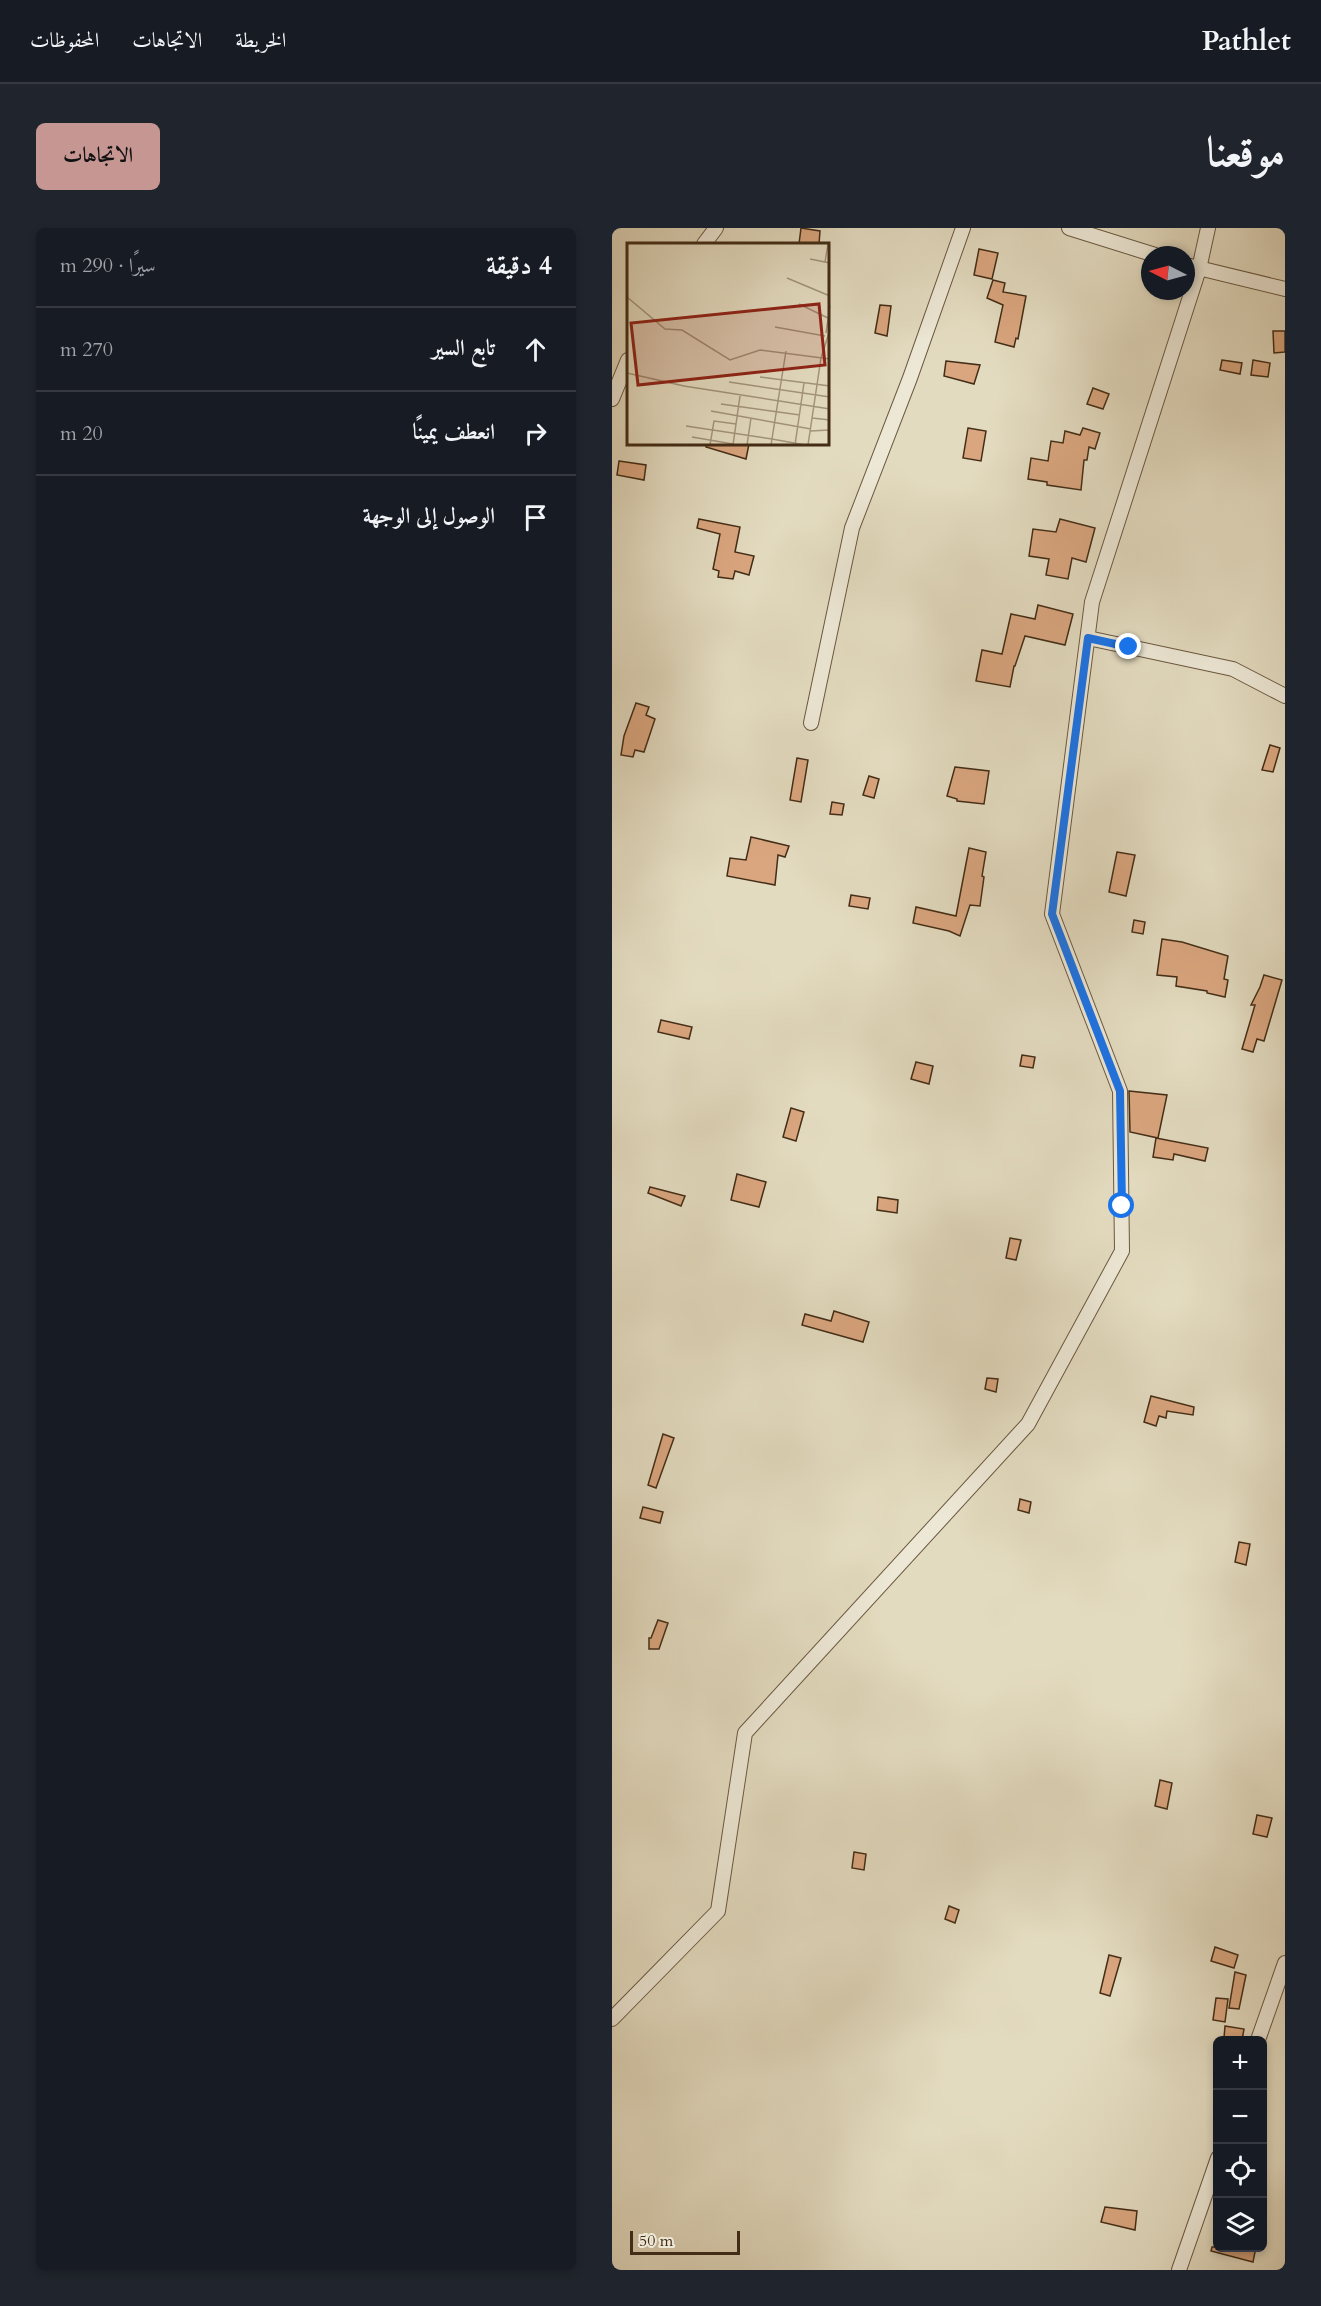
<!DOCTYPE html>
<html lang="ar">
<meta charset="utf-8">
<style>
:root{--surface:#171b24;--page:#20242c;--text:#f1f3f6;--muted:#9ea1a6;--line:#363941;--accent:#c59692}
body{margin:0;font-family:Cardo,Amiri,serif;background:var(--page);color:var(--text);direction:rtl}
.controls{position:absolute;right:18px;bottom:18px;display:grid;overflow:hidden;border-radius:9px;box-shadow:0 3px 9px #0003}
.controls button{width:54px;height:54px;display:grid;place-items:center;padding:0;border:0;border-bottom:2px solid var(--line);background:var(--surface);color:var(--text);font:30px sans-serif}
.compass{position:absolute;left:529px;top:18px;width:54px;height:54px;border-radius:50%;background:var(--surface);box-shadow:0 3px 9px #0003;rotate:276deg}
.scale{position:absolute;left:18px;bottom:15px;width:110px;box-sizing:border-box;padding-left:6px;border:3px solid #432d16;border-top:0;font-size:16px;line-height:21px;white-space:nowrap;color:#432d16;-webkit-text-stroke:4px #ede8d6;paint-order:stroke}
.stop{position:absolute;width:18px;height:18px;margin:-14px;border:4px solid #1a73e8;border-radius:50%;background:#fff}
.stop.end{background:#1a73e8;border-color:#fff;box-shadow:0 2px 6px #0008}
.list{margin:0;padding:0;list-style:none}
h2{display:flex;justify-content:space-between;align-items:center;height:78px;margin:0;padding:0 24px;font-size:26px}
h2 small{font-size:20px;font-weight:400;color:var(--muted)}
.list li{display:grid;grid-template-columns:39px 1fr auto;gap:18px;align-items:center;box-sizing:border-box;height:84px;padding:0 24px;border-top:2px solid var(--line)}
.list b{display:block;font-size:22px;white-space:nowrap}
.list em{font-size:20px;font-style:normal;color:var(--muted)}
.icon{flex:none;width:33px;height:33px;fill:none;stroke:currentColor;stroke-width:2;stroke-linecap:round;stroke-linejoin:round}
.map{position:relative;flex:none;width:673px;height:2042px;overflow:hidden;direction:ltr;border-radius:9px}
header{display:flex;align-items:center;gap:36px;box-sizing:border-box;height:84px;padding:0 30px;background:var(--surface);border-bottom:2px solid var(--line)}
header strong{font-size:28px}
nav{display:flex;gap:33px;margin-inline-start:auto;font-size:21px}
.intro{display:flex;align-items:center;justify-content:space-between;box-sizing:border-box;height:144px;padding:0 36px}
h1{margin:0;font-size:42px}
.button{padding:15px 27px;border-radius:9px;background:var(--accent);color:#111;font-size:21px;font-weight:700}
main{display:flex;gap:36px;padding:0 36px}
aside{flex:1;background:var(--surface);border-radius:9px;box-shadow:0 3px 9px #0003}
.map>svg:first-child{display:block}
</style>
<header>
<strong>Pathlet</strong>
<nav><a>الخريطة</a><a>الاتجاهات</a><a>المحفوظات</a></nav>
</header>
<div class="intro"><h1>موقعنا</h1><a class="button">الاتجاهات</a></div>
<main>
<div class="map">
<svg width="673" height="2042" viewBox="0 0 673 2042">
<rect width="100%" height="100%" fill="#e3dbc0"/>
<filter id="stains"><feTurbulence type="fractalNoise" baseFrequency=".00333" numOctaves="4"/><feColorMatrix values="0 0 0 0 .2 0 0 0 0 .09 0 0 0 0 .02 0 0 0 .5 -.17"/></filter>
<radialGradient id="worn" r=".72"><stop offset=".6" stop-color="#630" stop-opacity="0"/><stop offset="1" stop-color="#630" stop-opacity=".3"/></radialGradient>
<g fill="#daa67f" stroke="#432d16" stroke-width="1.5">
<path d="M 189,0 L 208,3 L 207,16 L 187,16 Z"/>
<path d="M 367,21 L 386,25 L 380,51 L 362,47 Z"/>
<path d="M 381,52 L 393,55 L 391,64 L 414,68 L 406,111 L 404,110 L 402,119 L 383,114 L 391,77 L 375,70 Z"/>
<path d="M 268,77 L 279,78 L 275,108 L 263,105 Z"/>
<path d="M 661,103 L 673,103 L 673,124 L 662,125 Z"/>
<path d="M 610,132 L 630,135 L 628,146 L 608,142 Z"/>
<path d="M 641,132 L 658,135 L 656,149 L 639,147 Z"/>
<path d="M 334,133 L 368,137 L 362,156 L 332,148 Z"/>
<path d="M 481,160 L 497,166 L 491,181 L 475,176 Z"/>
<path d="M 356,200 L 374,203 L 369,233 L 351,230 Z"/>
<path d="M 471,200 L 488,205 L 483,221 L 477,219 L 475,232 L 472,232 L 469,262 L 435,257 L 435,254 L 416,251 L 419,230 L 436,233 L 439,213 L 451,215 L 453,203 L 468,207 Z"/>
<path d="M 94,216 L 137,216 L 134,231 L 94,219 Z"/>
<path d="M 7,233 L 34,237 L 32,252 L 5,247 Z"/>
<path d="M 87,291 L 128,299 L 123,324 L 142,328 L 137,347 L 123,343 L 121,351 L 106,349 L 107,343 L 101,341 L 108,306 L 85,300 Z"/>
<path d="M 448,291 L 483,300 L 474,334 L 460,330 L 456,351 L 434,347 L 437,331 L 417,328 L 421,301 L 444,304 Z"/>
<path d="M 426,377 L 461,386 L 453,417 L 413,408 L 403,438 L 402,438 L 398,459 L 364,453 L 370,422 L 390,426 L 399,386 L 423,391 Z"/>
<path d="M 24,475 L 37,479 L 34,487 L 43,491 L 32,524 L 23,522 L 21,529 L 9,527 L 12,508 Z"/>
<path d="M 658,517 L 668,520 L 661,544 L 650,542 Z"/>
<path d="M 185,530 L 196,532 L 189,574 L 178,572 Z"/>
<path d="M 343,539 L 377,543 L 372,576 L 345,573 L 345,571 L 335,568 Z"/>
<path d="M 257,548 L 267,551 L 262,570 L 251,567 Z"/>
<path d="M 220,574 L 232,576 L 230,587 L 218,586 Z"/>
<path d="M 139,609 L 177,618 L 173,629 L 166,627 L 163,657 L 115,648 L 118,630 L 134,632 Z"/>
<path d="M 357,620 L 374,624 L 370,648 L 372,649 L 368,678 L 358,677 L 348,708 L 337,703 L 301,695 L 304,679 L 344,688 Z"/>
<path d="M 505,624 L 523,627 L 514,668 L 497,664 Z"/>
<path d="M 239,667 L 258,670 L 256,681 L 237,678 Z"/>
<path d="M 522,692 L 533,694 L 531,706 L 520,704 Z"/>
<path d="M 550,711 L 570,714 L 616,728 L 612,751 L 616,752 L 613,769 L 595,765 L 595,763 L 564,758 L 565,749 L 545,747 Z"/>
<path d="M 652,747 L 670,752 L 652,813 L 645,811 L 641,824 L 630,821 L 643,777 L 639,777 L 648,759 Z"/>
<path d="M 49,792 L 80,799 L 77,811 L 46,804 Z"/>
<path d="M 410,827 L 423,829 L 421,840 L 408,838 Z"/>
<path d="M 304,834 L 321,838 L 317,856 L 299,851 Z"/>
<path d="M 517,863 L 555,867 L 546,910 L 518,904 Z"/>
<path d="M 179,880 L 192,884 L 184,913 L 171,909 Z"/>
<path d="M 544,910 L 596,920 L 593,933 L 562,926 L 561,932 L 541,929 Z"/>
<path d="M 125,946 L 154,954 L 147,979 L 119,972 Z"/>
<path d="M 38,959 L 73,968 L 69,978 L 36,965 Z"/>
<path d="M 266,969 L 286,972 L 285,985 L 265,982 Z"/>
<path d="M 398,1010 L 409,1012 L 404,1032 L 394,1030 Z"/>
<path d="M 222,1083 L 257,1094 L 251,1114 L 190,1097 L 193,1086 L 219,1093 Z"/>
<path d="M 375,1150 L 386,1151 L 384,1164 L 373,1161 Z"/>
<path d="M 539,1168 L 582,1179 L 581,1187 L 555,1183 L 554,1190 L 547,1188 L 544,1198 L 532,1194 Z"/>
<path d="M 51,1206 L 62,1210 L 44,1260 L 36,1257 Z"/>
<path d="M 408,1271 L 419,1274 L 417,1285 L 406,1282 Z"/>
<path d="M 31,1279 L 51,1284 L 48,1295 L 28,1290 Z"/>
<path d="M 627,1314 L 638,1316 L 634,1337 L 623,1334 Z"/>
<path d="M 46,1392 L 56,1395 L 47,1421 L 37,1421 L 37,1410 L 39,1410 Z"/>
<path d="M 548,1552 L 560,1555 L 555,1581 L 543,1578 Z"/>
<path d="M 645,1587 L 660,1590 L 655,1609 L 641,1606 Z"/>
<path d="M 242,1624 L 254,1626 L 252,1642 L 240,1640 Z"/>
<path d="M 337,1678 L 347,1682 L 343,1695 L 333,1691 Z"/>
<path d="M 603,1719 L 626,1727 L 622,1740 L 599,1733 Z"/>
<path d="M 497,1727 L 509,1730 L 498,1768 L 488,1765 Z"/>
<path d="M 623,1744 L 634,1747 L 627,1781 L 617,1780 Z"/>
<path d="M 604,1770 L 616,1771 L 613,1794 L 601,1792 Z"/>
<path d="M 613,1798 L 632,1801 L 630,1812 L 612,1810 Z"/>
<path d="M 493,1979 L 525,1983 L 523,2002 L 489,1994 Z"/>
<path d="M 600,2019 L 644,2019 L 641,2034 L 599,2023 Z"/>
</g>
<g fill="none" stroke-linecap="round" stroke-linejoin="round">
<defs>
<g id="street">
<path d="M 457,0 L 543,27"/>
<path d="M 92,16 L 104,0"/>
<path d="M 574,37 L 673,61"/>
<path d="M 0,171 L 16,132"/>
<path d="M 476,410 L 621,441 L 673,468"/>
<path d="M 199,495 L 240,300 L 298,150 L 351,0"/>
<path d="M 0,1791 L 106,1683 L 133,1505 L 416,1196 L 510,1023 L 508,863 L 440,686 L 480,374 L 587,41 L 596,0"/>
<path d="M 646,1812 L 673,1735"/>
<path d="M 567,2042 L 606,1930"/>
</g>
</defs>
<use href="#street" stroke="#6b5840" stroke-width="16"/>
<use href="#street" stroke="#ede8d6" stroke-width="14"/>
</g>
<g fill="none" stroke-linecap="round" stroke-linejoin="round">
<path stroke="#1a73e8" stroke-width="8" d="M 510,978 L 508,863 L 440,686 L 476,410 L 517,419"/>
</g>
<g transform="translate(15 15)">
<rect width="202" height="202" fill="#e3dbc0"/>
<path fill="none" stroke="#a3957c" stroke-width="1.5" d="M 183,16 L 203,20M 198,19 L 201,1M 160,35 L 203,53M 0,54 L 38,86 L 55,87 L 103,117 L 133,107 L 203,116M 172,61 L 201,75M 148,84 L 198,93M 199,90 L 203,62M 0,130 L 57,143 L 203,166M 133,134 L 203,143M 102,139 L 203,154M 94,161 L 173,172M 84,168 L 184,186M 185,175 L 203,177M 59,183 L 145,196M 183,188 L 203,187M 65,194 L 106,201M 145,196 L 178,202M 83,202 L 87,178 L 109,181M 106,202 L 113,153M 120,202 L 124,175M 144,202 L 159,108M 168,202 L 177,140M 181,202 L 194,115 L 203,87"/>
<path fill="#8f2418" fill-opacity="0.15" stroke="#8f2418" stroke-width="3" d="M 192,61 L 198,122 L 11,142 L 4,80 Z"/>
<rect width="202" height="202" fill="none" stroke="#432d16" stroke-width="3"/>
</g>
<rect width="100%" height="100%" filter="url(#stains)"/>
<rect width="100%" height="100%" fill="url(#worn)"/>
</svg>
<div class="controls">
<button>+</button>
<button>−</button>
<button><svg class="icon" aria-label="locate" viewBox="0 0 24 24"><circle cx="12" cy="12" r="6"/><path d="M12 2v4M12 18v4M2 12h4M18 12h4"/></svg></button>
<button><svg class="icon" aria-label="layers" viewBox="0 0 24 24"><path d="M12 4l9 5-9 5-9-5zM3 14l9 5 9-5"/></svg></button>
</div>
<svg class="compass" viewBox="-18 -18 36 36"><path d="M0-13l5 13h-10z" fill="#e53935"/><path d="M0 13l5-13h-10z" fill="#9ea1a6"/></svg>
<div class="scale">50 m</div>
<div class="stop" style="left:510px;top:978px"></div>
<div class="stop end" style="left:517px;top:419px"></div>
</div>
<aside>
<h2>4 دقيقة<small>سيرًا · 290 m</small></h2>
<ul class="list">
<li><svg class="icon" aria-label="ahead" viewBox="0 0 24 24"><path d="M12 20V5M6 11l6-6 6 6"/></svg><div><b>تابع السير</b></div><em>270 m</em></li>
<li><svg class="icon" aria-label="right" viewBox="0 0 24 24"><path d="M7 20v-9h11M14 6l5 5-5 5"/></svg><div><b>انعطف يمينًا</b></div><em>20 m</em></li>
<li><svg class="icon" aria-label="arrive" viewBox="0 0 24 24"><path d="M6 21V4h12l-3 4 3 4H6"/></svg><div><b>الوصول إلى الوجهة</b></div></li>
</ul>
</aside>
</main>
